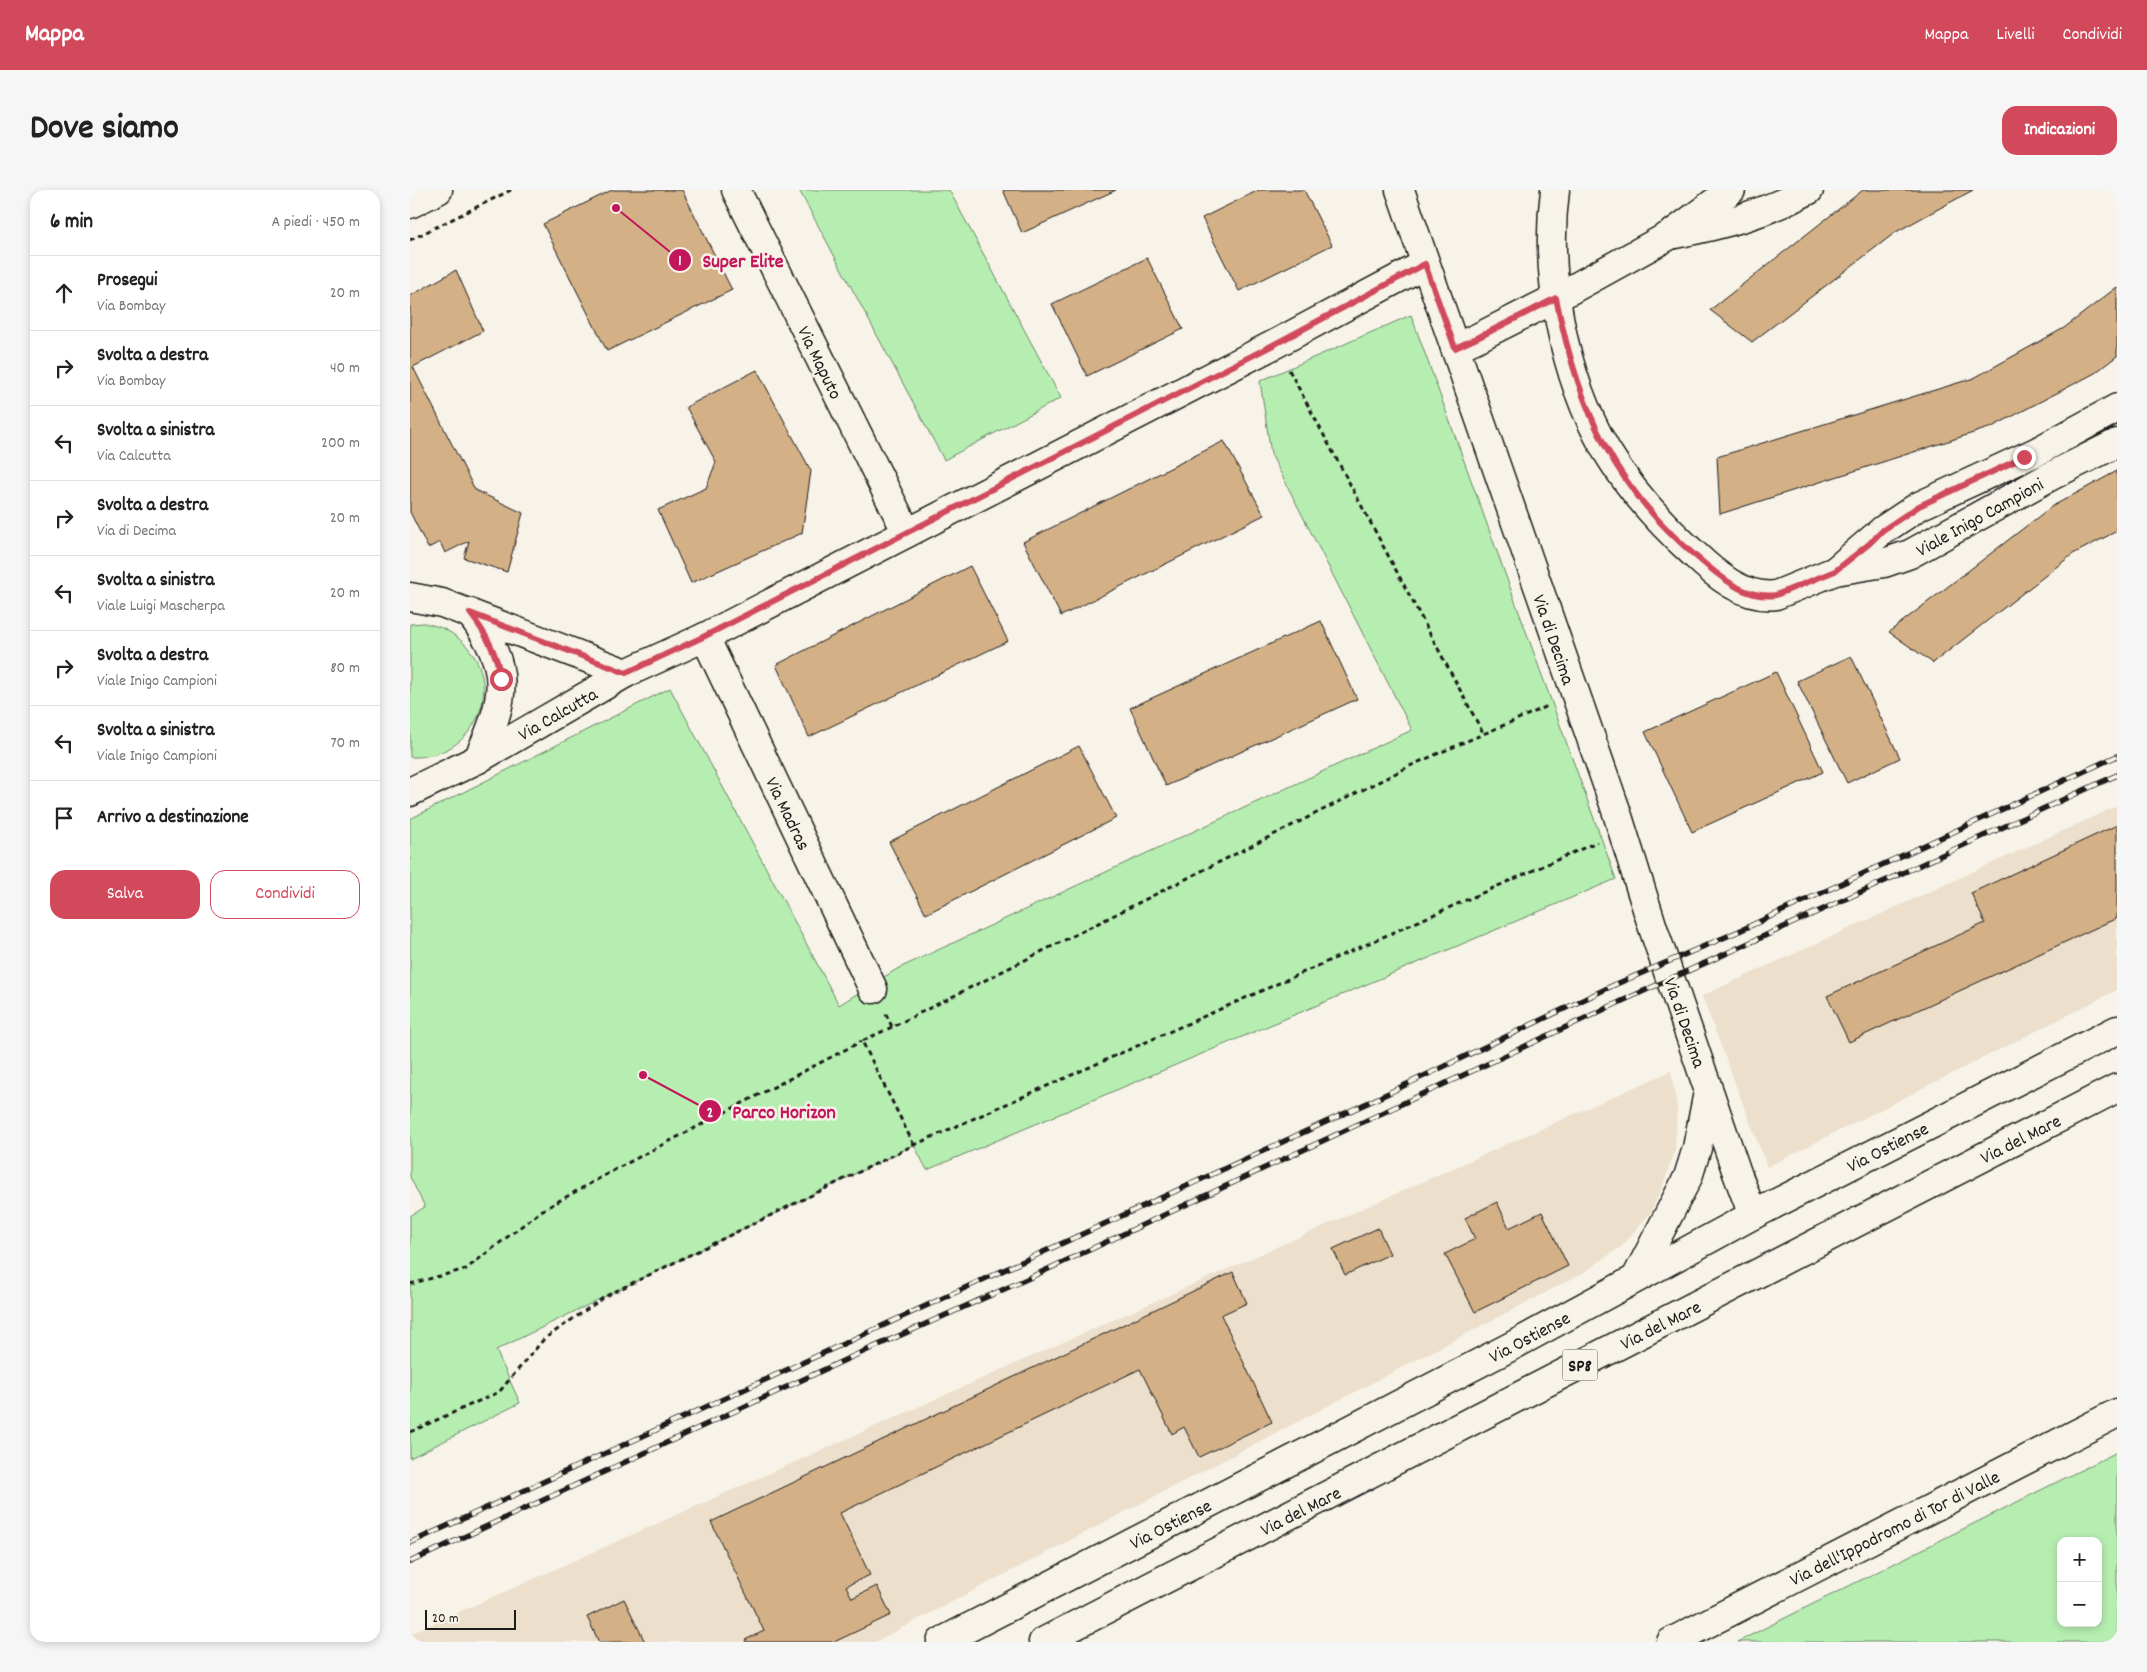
<!DOCTYPE html>
<html lang="it">
<meta charset="utf-8">
<style>
:root{--surface:#fff;--page:#f6f6f6;--text:#222;--muted:#767676;--line:#e0e0e0;--accent:#d1495b}
body{margin:0;font-family:Dekko,sans-serif;background:var(--page);color:var(--text)}
.controls{position:absolute;right:15px;bottom:15px;display:grid;overflow:hidden;border-radius:10px;box-shadow:0 2px 8px #0003}
.controls button{width:45px;height:45px;display:grid;place-items:center;padding:0;border:0;border-bottom:1px solid var(--line);background:var(--surface);color:var(--text);font:25px sans-serif}
.scale{position:absolute;left:15px;bottom:12px;width:91px;box-sizing:border-box;padding-left:5px;border:2px solid #1c1c1c;border-top:0;font-size:14px;line-height:18px;white-space:nowrap;color:#1c1c1c;-webkit-text-stroke:4px #f7f3e8;paint-order:stroke}
.stop{position:absolute;width:15px;height:15px;margin:-11px;border:4px solid #d1495b;border-radius:50%;background:#fff}
.stop.end{background:#d1495b;border-color:#fff;box-shadow:0 1px 5px #0008}
.list{margin:0;padding:0;list-style:none}
h2{display:flex;justify-content:space-between;align-items:center;height:65px;margin:0;padding:0 20px;font-size:21px}
h2 small{font-size:16px;font-weight:400;color:var(--muted)}
.list li{display:grid;grid-template-columns:32px 1fr auto;gap:15px;align-items:center;box-sizing:border-box;height:75px;padding:0 20px;border-top:1px solid var(--line)}
.list b{display:block;font-size:19px;white-space:nowrap}
.list p{margin:0;font-size:16px;white-space:nowrap;color:var(--muted)}
.list em{font-size:16px;font-style:normal;color:var(--muted)}
.actions{display:flex;gap:10px;padding:15px 20px}
.actions a{flex:1;padding:11px 0;border:1px solid var(--accent);border-radius:15px;text-align:center;font-size:18px;color:var(--accent)}
.actions .main{background:var(--accent);color:#fff}
.icon{flex:none;width:28px;height:28px;fill:none;stroke:currentColor;stroke-width:2;stroke-linecap:round;stroke-linejoin:round}
.map{position:relative;flex:none;width:1707px;height:1452px;overflow:hidden;border-radius:15px}
header{display:flex;align-items:center;gap:30px;box-sizing:border-box;height:70px;padding:0 25px;background:var(--accent);color:#fff}
header strong{font-size:24px}
nav{display:flex;gap:28px;margin-inline-start:auto;font-size:18px}
.intro{display:flex;align-items:center;justify-content:space-between;box-sizing:border-box;height:120px;padding:0 30px}
h1{margin:0;font-size:35px}
.button{padding:12px 22px;border-radius:15px;background:var(--accent);color:#fff;font-size:18px;font-weight:700}
main{display:flex;gap:30px;padding:0 30px}
aside{flex:1;background:var(--surface);border-radius:15px;box-shadow:0 2px 8px #0003}
.map>svg:first-child{display:block}
</style>
<header>
<strong>Mappa</strong>
<nav><a>Mappa</a><a>Livelli</a><a>Condividi</a></nav>
</header>
<div class="intro"><h1>Dove siamo</h1><a class="button">Indicazioni</a></div>
<main>
<aside>
<h2>6 min<small>A piedi · 450 m</small></h2>
<ul class="list">
<li><svg class="icon" aria-label="ahead" viewBox="0 0 24 24"><path d="M12 20V5M6 11l6-6 6 6"/></svg><div><b>Prosegui</b><p>Via Bombay</p></div><em>20 m</em></li>
<li><svg class="icon" aria-label="right" viewBox="0 0 24 24"><path d="M7 20v-9h11M14 6l5 5-5 5"/></svg><div><b>Svolta a destra</b><p>Via Bombay</p></div><em>40 m</em></li>
<li><svg class="icon" aria-label="left" viewBox="0 0 24 24"><path d="M17 20v-9H6M10 6l-5 5 5 5"/></svg><div><b>Svolta a sinistra</b><p>Via Calcutta</p></div><em>200 m</em></li>
<li><svg class="icon" aria-label="right" viewBox="0 0 24 24"><path d="M7 20v-9h11M14 6l5 5-5 5"/></svg><div><b>Svolta a destra</b><p>Via di Decima</p></div><em>20 m</em></li>
<li><svg class="icon" aria-label="left" viewBox="0 0 24 24"><path d="M17 20v-9H6M10 6l-5 5 5 5"/></svg><div><b>Svolta a sinistra</b><p>Viale Luigi Mascherpa</p></div><em>20 m</em></li>
<li><svg class="icon" aria-label="right" viewBox="0 0 24 24"><path d="M7 20v-9h11M14 6l5 5-5 5"/></svg><div><b>Svolta a destra</b><p>Viale Inigo Campioni</p></div><em>80 m</em></li>
<li><svg class="icon" aria-label="left" viewBox="0 0 24 24"><path d="M17 20v-9H6M10 6l-5 5 5 5"/></svg><div><b>Svolta a sinistra</b><p>Viale Inigo Campioni</p></div><em>70 m</em></li>
<li><svg class="icon" aria-label="arrive" viewBox="0 0 24 24"><path d="M6 21V4h12l-3 4 3 4H6"/></svg><div><b>Arrivo a destinazione</b></div></li>
</ul>
<div class="actions"><a class="main">Salva</a><a>Condividi</a></div>
</aside>
<div class="map">
<svg width="1707" height="1452" viewBox="0 0 1707 1452">
<rect width="100%" height="100%" fill="#f7f3e8"/>
<filter id="ink" filterUnits="userSpaceOnUse"><feTurbulence type="fractalNoise" baseFrequency=".02" numOctaves="2"/><feDisplacementMap in="SourceGraphic" scale="10" xChannelSelector="R" yChannelSelector="G"/><feConvolveMatrix kernelMatrix="1 2 1 2 8 2 1 2 1" color-interpolation-filters="sRGB"/></filter>
<g filter="url(#ink)">
<g fill="#ecdfcb">
<path d="M 1707,616 L 1707,800 L 1357,977 L 1292,806 Z"/>
<path d="M 1261,881 L 1267,918 L 1265,960 L 1252,998 L 1240,1023 L 1212,1056 L 1173,1083 L 465,1452 L 0,1452 L 0,1444 Z"/>
</g>
<g fill="#b6eeb1" stroke="#698566" fill-rule="evenodd">
<path d="M 389,0 L 539,0 L 651,208 L 534,270 Z"/>
<path d="M 1001,125 L 1206,689 L 517,980 L 504,955 L 86,1160 L 110,1213 L 0,1268 L 0,1026 L 15,1017 L 0,987 L 0,629 L 260,498 L 429,815 L 487,779 L 1002,540 L 861,264 L 850,191 Z"/>
<path d="M 14,433 C 21,435 29,436 36,440 C 102,476 75,570 0,567 L 0,434 Z"/>
<path d="M 1707,1262 L 1707,1452 L 1327,1452 ZM 1651,1351 L 1688,1351 L 1688,1433 L 1651,1433 Z"/>
</g>
<g fill="#d4b086" stroke="#1c1c1c">
<path d="M 202,0 L 272,0 L 322,100 L 197,161 L 133,34 Z"/>
<path d="M 593,0 L 706,0 L 612,43 Z"/>
<path d="M 849,0 L 894,0 L 922,55 L 829,101 L 792,28 Z"/>
<path d="M 1453,0 L 1563,0 L 1486,42 L 1342,152 L 1300,120 Z"/>
<path d="M 737,68 L 773,139 L 677,186 L 642,114 Z"/>
<path d="M 46,80 L 73,141 L 3,177 L 65,300 L 113,323 L 97,382 L 54,368 L 59,351 L 35,363 L 30,352 L 18,358 L 0,322 L 0,106 Z"/>
<path d="M 1707,97 L 1707,166 L 1685,183 L 1582,237 L 1310,324 L 1307,267 L 1564,188 L 1654,138 Z"/>
<path d="M 347,180 L 401,281 L 392,343 L 281,393 L 248,320 L 296,298 L 306,272 L 276,217 Z"/>
<path d="M 814,251 L 854,325 L 651,426 L 613,352 Z"/>
<path d="M 1707,281 L 1707,341 L 1663,364 L 1523,473 L 1479,442 L 1641,317 Z"/>
<path d="M 560,376 L 598,451 L 399,547 L 366,475 Z"/>
<path d="M 911,431 L 947,509 L 756,596 L 720,518 Z"/>
<path d="M 1441,466 L 1490,568 L 1437,593 L 1387,491 Z"/>
<path d="M 1366,482 L 1413,582 L 1282,642 L 1235,542 Z"/>
<path d="M 669,556 L 706,628 L 516,724 L 479,652 Z"/>
<path d="M 1707,635 L 1707,728 L 1439,852 L 1417,806 L 1575,733 L 1561,703 Z"/>
<path d="M 1087,1012 L 1099,1038 L 1132,1022 L 1158,1076 L 1065,1122 L 1035,1064 L 1065,1049 L 1055,1028 Z"/>
<path d="M 968,1038 L 980,1064 L 935,1085 L 923,1059 Z"/>
<path d="M 823,1082 L 837,1113 L 811,1125 L 862,1232 L 789,1267 L 774,1237 L 762,1244 L 730,1179 L 430,1323 L 460,1385 L 436,1396 L 442,1408 L 467,1396 L 481,1425 L 424,1452 L 336,1452 L 335,1450 L 354,1441 L 301,1332 Z"/>
<path d="M 214,1409 L 235,1452 L 189,1452 L 177,1427 Z"/>
</g>
<g fill="none" stroke-linecap="round" stroke-linejoin="round">
<defs>
<g id="minor">
<path d="M 326,0 L 497,343"/>
<path d="M 1145,0 C 1134,85 1153,185 1196,260 C 1220,300 1250,333 1284,364 C 1306,385 1334,409 1366,405 L 1425,381"/>
<path d="M 1265,44 C 1313,35 1356,23 1399,0"/>
<path d="M 1045,158 L 1069,147 L 1146,108 L 1262,44 L 1321,0"/>
<path d="M 1707,218 L 1626,262 L 1509,316 L 1473,340 L 1425,381 L 1474,373 L 1500,364 L 1641,286 L 1707,253"/>
<path d="M 0,407 L 32,413 L 216,483"/>
<path d="M 60,423 C 103,479 96,508 68,569"/>
<path d="M 295,447 L 463,799"/>
<path d="M 0,602 L 68,569 L 216,483 L 295,447 L 865,154 L 1015,74"/>
<path d="M 1261,1452 L 1707,1223"/>
</g>
<g id="tertiary">
<path d="M 990,0 L 1206,620 L 1243,738 L 1327,983 L 1343,1025"/>
<path d="M 0,14 L 28,0"/>
<path d="M 1226,1088 L 1278,987 L 1287,958 L 1298,902"/>
</g>
<path id="secondary" d="M 531,1452 L 1102,1156 L 1343,1025 L 1707,840"/>
<path id="primary" d="M 633,1452 L 1707,898"/>
</defs>
<use href="#minor" stroke="#1c1c1c" stroke-width="31"/>
<use href="#tertiary" stroke="#1c1c1c" stroke-width="31"/>
<use href="#secondary" stroke="#1c1c1c" stroke-width="31"/>
<use href="#primary" stroke="#1c1c1c" stroke-width="31"/>
<g stroke="#1c1c1c" stroke-width="3" stroke-dasharray="5 4" stroke-linecap="butt">
<path d="M 0,50 L 101,0"/>
<path d="M 879,180 L 1073,543"/>
<path d="M 476,824 L 482,837 L 1004,574 L 1138,516"/>
<path d="M 482,837 L 452,851 L 504,955"/>
<path d="M 0,1094 L 56,1079 L 131,1021 L 206,979 L 452,851"/>
<path d="M 0,1242 L 89,1202 L 134,1149 L 196,1106 L 504,955 L 1187,652"/>
</g>
<use href="#minor" stroke="#f7f3e8" stroke-width="28"/>
<use href="#tertiary" stroke="#f7f3e8" stroke-width="28"/>
<use href="#secondary" stroke="#f7f3e8" stroke-width="28"/>
<use href="#primary" stroke="#f7f3e8" stroke-width="28"/>
<defs>
<g id="rail">
<path d="M 0,1353 L 966,909 L 1204,795 L 1327,742 L 1707,566"/>
<path d="M 0,1372 L 437,1169 L 619,1088 L 1212,811 L 1707,585"/>
</g>
</defs>
<use href="#rail" stroke="#1c1c1c" stroke-width="5.5"/>
<use href="#rail" stroke="#f7f3e8" stroke-width="4" stroke-dasharray="11" stroke-linecap="butt"/>
</g>
</g>
<g fill="none" stroke-linecap="round" stroke-linejoin="round" filter="url(#ink)">
<path stroke="#d1495b" stroke-width="6" d="M 91,489 C 87,463 76,444 60,423 L 216,483 L 295,446 L 865,154 L 1015,74 L 1045,158 L 1069,147 L 1146,108 C 1169,221 1204,300 1295,374 C 1316,391 1337,409 1366,405 L 1425,381 L 1459,354 L 1473,340 L 1509,316 L 1614,267"/>
</g>
<g text-anchor="middle" stroke-width="5" stroke-linejoin="round" paint-order="stroke">
<rect fill="#f7f3e8" stroke="#5e5c59" stroke-width="1" x="1152.5" y="1159.5" width="35" height="31" rx="4"/>
<g font-size="18" font-weight="bold" fill="#1c1c1c">
<text x="1170" y="1181">SP8</text>
</g>
<g font-size="19" fill="#1c1c1c" stroke="#f7f3e8">
<text transform="translate(411 172) rotate(64)" y="7">Via Maputo</text>
<text transform="translate(1569 326) rotate(-29)" y="7">Viale Inigo Campioni</text>
<text transform="translate(1145 449) rotate(71)" y="7">Via di Decima</text>
<text transform="translate(147 523) rotate(-30)" y="7">Via Calcutta</text>
<text transform="translate(379 623) rotate(64)" y="7">Via Madras</text>
<text transform="translate(1276 832) rotate(71)" y="7">Via di Decima</text>
<text transform="translate(1610 948) rotate(-27)" y="7">Via del Mare</text>
<text transform="translate(1477 956) rotate(-27)" y="7">Via Ostiense</text>
<text transform="translate(1250 1134) rotate(-27)" y="7">Via del Mare</text>
<text transform="translate(1119 1146) rotate(-28)" y="7">Via Ostiense</text>
<text transform="translate(890 1320) rotate(-27)" y="7">Via del Mare</text>
<text transform="translate(760 1333) rotate(-27)" y="7">Via Ostiense</text>
<text transform="translate(1484 1337) rotate(-27)" y="7">Via dell'Ippodromo di Tor di Valle</text>
</g>
</g>
<path fill="none" stroke="#c2185b" stroke-width="2" d="M206 18L270 70M233 885L300 921"/>
<g fill="#c2185b" stroke="#f7f3e8" stroke-width="2">
<circle cx="206" cy="18" r="5"/>
<circle cx="233" cy="885" r="5"/>
<circle cx="270" cy="70" r="12"/>
<circle cx="300" cy="921" r="12"/>
</g>
<g font-size="15" text-anchor="middle" font-weight="bold" fill="#fff">
<text x="270" y="75">1</text>
<text x="300" y="927">2</text>
</g>
<g font-size="20" text-anchor="middle" font-weight="bold" fill="#c2185b" stroke="#f7f3e8" stroke-width="5" stroke-linejoin="round" paint-order="stroke">
<text x="333" y="77">Super Elite</text>
<text x="374" y="928">Parco Horizon</text>
</g>
</svg>
<div class="controls">
<button>+</button>
<button>−</button>
</div>
<div class="scale">20 m</div>
<div class="stop" style="left:91px;top:489px"></div>
<div class="stop end" style="left:1614px;top:267px"></div>
</div>
</main>
